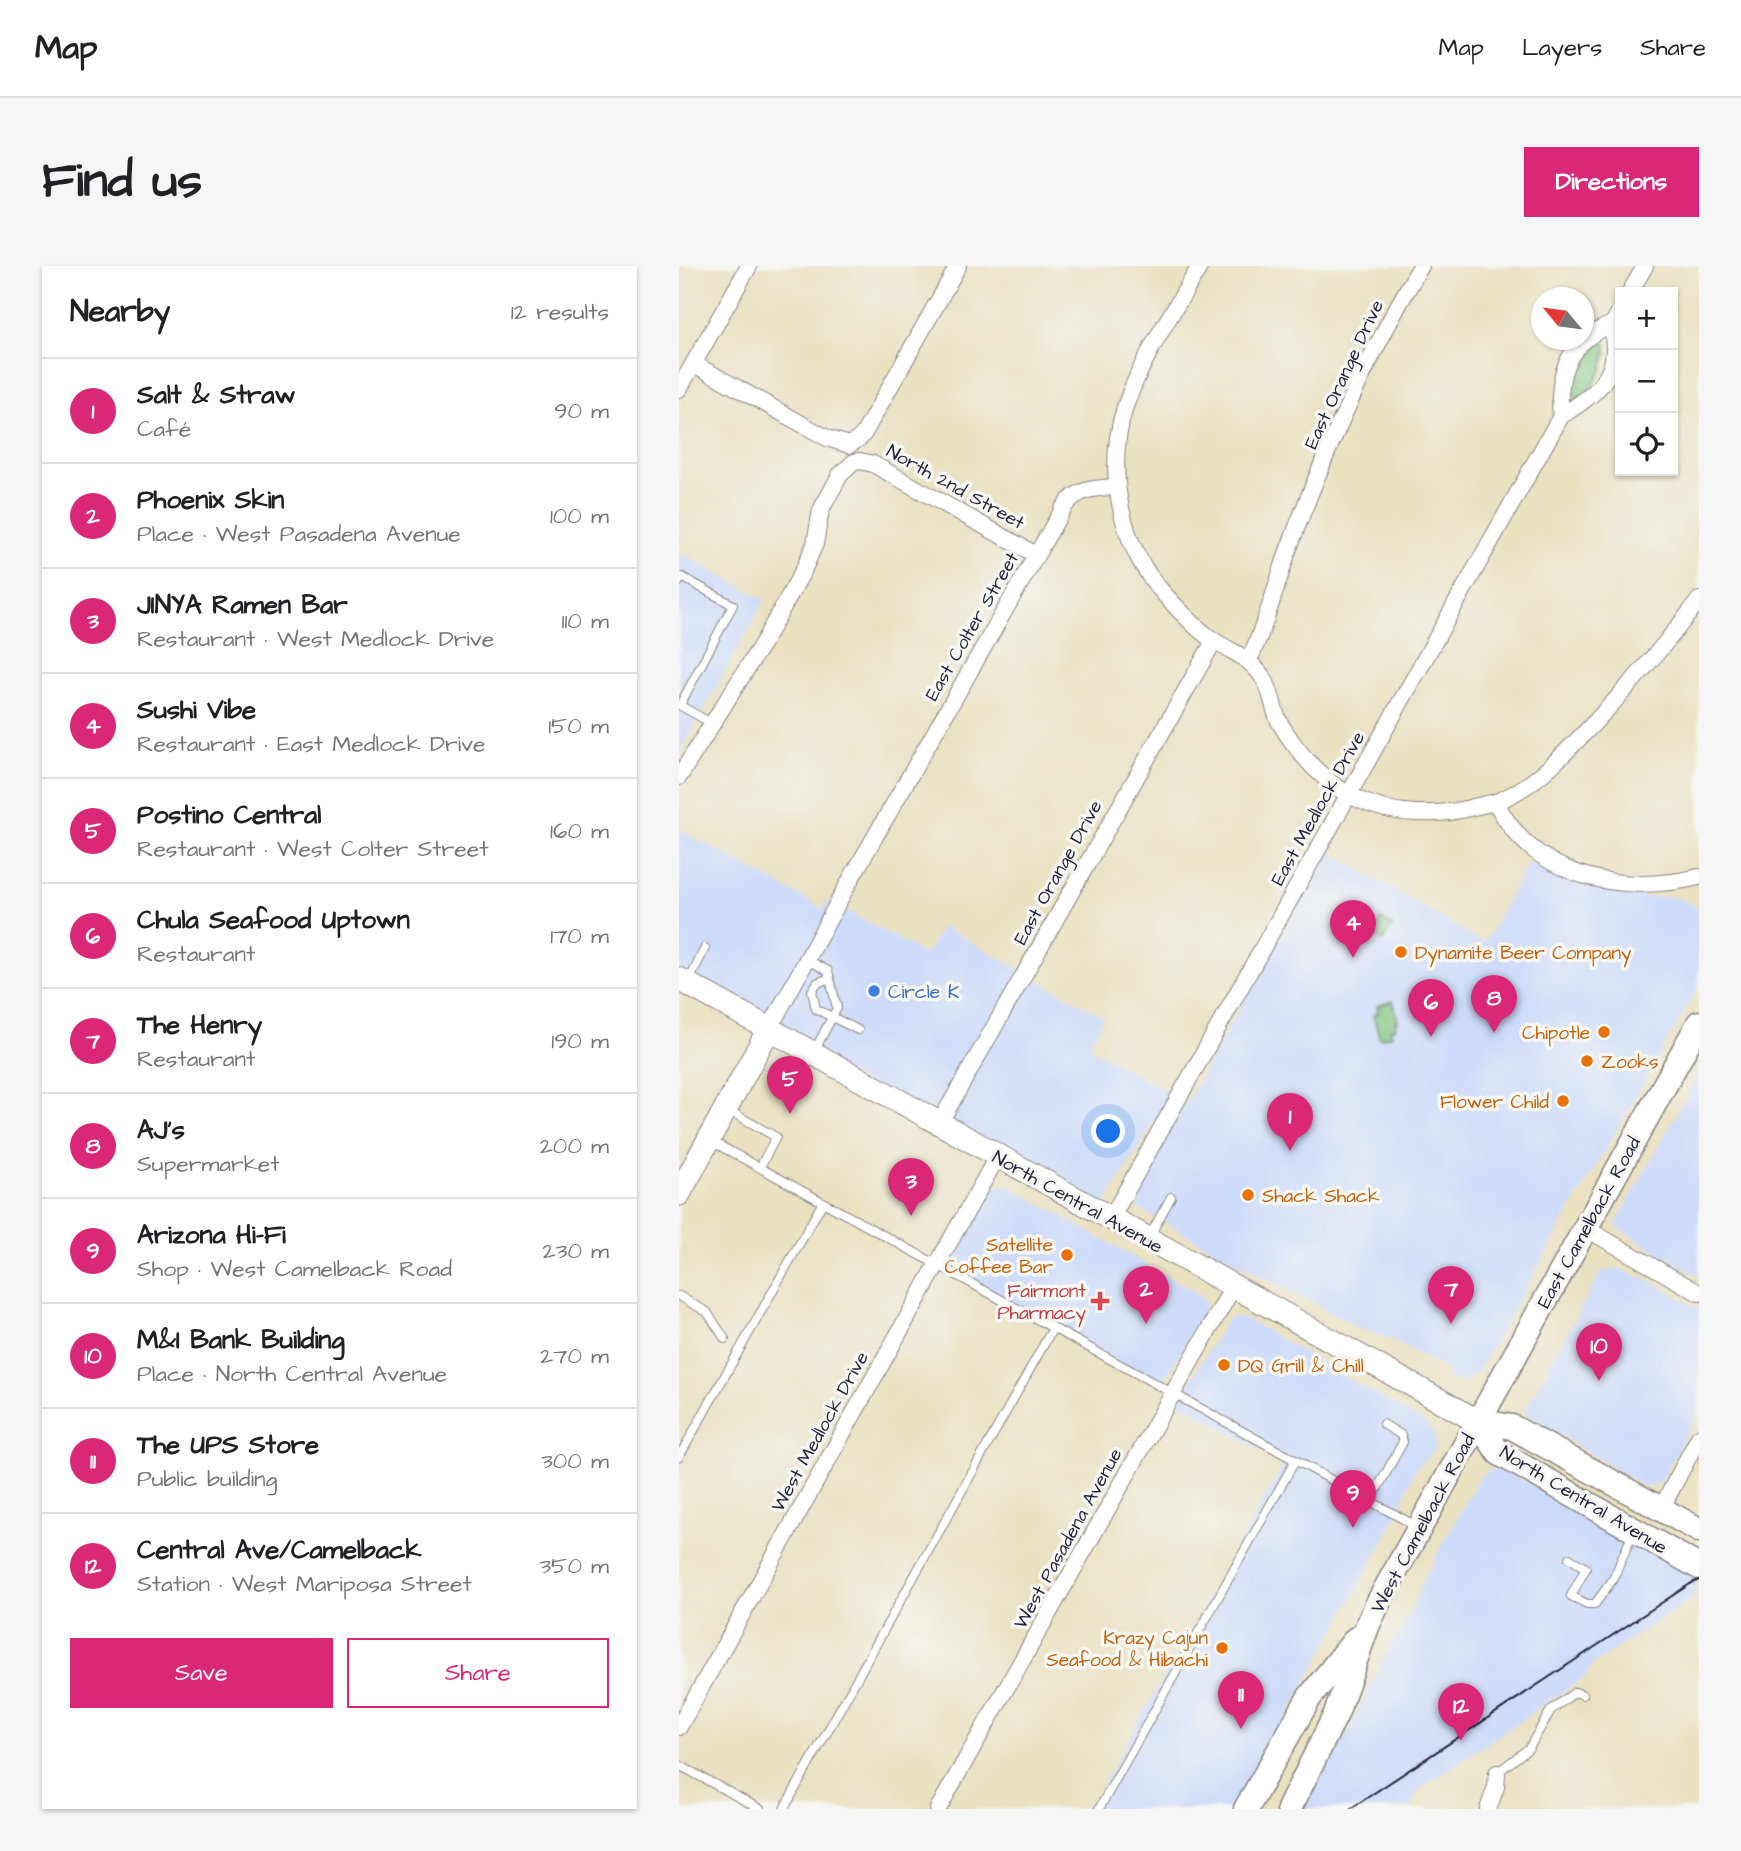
<!DOCTYPE html>
<meta charset="utf-8">
<style>
:root{--surface:#fff;--page:#f6f6f6;--text:#202124;--muted:#757577;--line:#e0e0e0;--accent:#db2777}
body{margin:0;font-family:"Architects Daughter",sans-serif;background:var(--page);color:var(--text)}
.controls{position:absolute;right:21px;top:21px;display:grid;overflow:hidden;border-radius:0px;box-shadow:0 2px 5px #0004}
.controls button{width:63px;height:63px;display:grid;place-items:center;padding:0;border:0;border-bottom:2px solid var(--line);background:var(--surface);color:var(--text);font:35px sans-serif}
.compass{position:absolute;left:852px;top:21px;width:63px;height:63px;border-radius:50%;background:var(--surface);box-shadow:0 2px 5px #0004;rotate:299deg}
.you{position:absolute;left:430px;top:866px;width:24px;height:24px;margin:-18px;border:5px solid #fff;border-radius:50%;background:#1a73e8;box-shadow:0 0 0 10px #1a73e833}
.badge{display:grid;place-items:center;width:46px;height:46px;border-radius:50%;background:var(--accent);color:#fff;font-size:23px;font-weight:700}
.pin{position:absolute;translate:-50% -58px;filter:drop-shadow(0 2px 4px #0008)}
.pin::after{content:'';position:absolute;top:37px;width:24px;height:21px;background:inherit;clip-path:polygon(0 0,100% 0,50% 100%)}
.list{margin:0;padding:0;list-style:none}
h2{display:flex;justify-content:space-between;align-items:center;height:91px;margin:0;padding:0 28px;font-size:30px}
h2 small{font-size:23px;font-weight:400;color:var(--muted)}
.list li{display:grid;grid-template-columns:46px 1fr auto;gap:21px;align-items:center;box-sizing:border-box;height:105px;padding:0 28px;border-top:2px solid var(--line)}
.list b{display:block;font-size:26px;white-space:nowrap}
.list p{margin:0;font-size:23px;white-space:nowrap;color:var(--muted)}
.list em{font-size:23px;font-style:normal;color:var(--muted)}
.actions{display:flex;gap:14px;padding:21px 28px}
.actions a{flex:1;padding:16px 0;border:2px solid var(--accent);border-radius:0px;text-align:center;font-size:24px;color:var(--accent)}
.actions .main{background:var(--accent);color:#fff}
.icon{flex:none;width:38px;height:38px;fill:none;stroke:currentColor;stroke-width:2;stroke-linecap:round;stroke-linejoin:round}
.map{position:relative;flex:none;width:1020px;height:1543px;overflow:hidden;border-radius:0px}
header{display:flex;align-items:center;gap:42px;box-sizing:border-box;height:98px;padding:0 35px;background:var(--surface);border-bottom:2px solid var(--line)}
header strong{font-size:33px}
nav{display:flex;gap:38px;margin-inline-start:auto;font-size:24px}
.intro{display:flex;align-items:center;justify-content:space-between;box-sizing:border-box;height:168px;padding:0 42px}
h1{margin:0;font-size:49px}
.button{padding:18px 32px;border-radius:0px;background:var(--accent);color:#fff;font-size:24px;font-weight:700}
main{display:flex;gap:42px;padding:0 42px}
aside{flex:1;background:var(--surface);border-radius:0px;box-shadow:0 2px 5px #0004}
.map>svg:first-child{display:block}
</style>
<header>
<strong>Map</strong>
<nav><a>Map</a><a>Layers</a><a>Share</a></nav>
</header>
<div class="intro"><h1>Find us</h1><a class="button">Directions</a></div>
<main>
<aside>
<h2>Nearby<small>12 results</small></h2>
<ul class="list">
<li><span class="badge">1</span><div><b>Salt &amp; Straw</b><p>Café</p></div><em>90 m</em></li>
<li><span class="badge">2</span><div><b>Phoenix Skin</b><p>Place · West Pasadena Avenue</p></div><em>100 m</em></li>
<li><span class="badge">3</span><div><b>JINYA Ramen Bar</b><p>Restaurant · West Medlock Drive</p></div><em>110 m</em></li>
<li><span class="badge">4</span><div><b>Sushi Vibe</b><p>Restaurant · East Medlock Drive</p></div><em>150 m</em></li>
<li><span class="badge">5</span><div><b>Postino Central</b><p>Restaurant · West Colter Street</p></div><em>160 m</em></li>
<li><span class="badge">6</span><div><b>Chula Seafood Uptown</b><p>Restaurant</p></div><em>170 m</em></li>
<li><span class="badge">7</span><div><b>The Henry</b><p>Restaurant</p></div><em>190 m</em></li>
<li><span class="badge">8</span><div><b>AJ's</b><p>Supermarket</p></div><em>200 m</em></li>
<li><span class="badge">9</span><div><b>Arizona Hi-Fi</b><p>Shop · West Camelback Road</p></div><em>230 m</em></li>
<li><span class="badge">10</span><div><b>M&amp;I Bank Building</b><p>Place · North Central Avenue</p></div><em>270 m</em></li>
<li><span class="badge">11</span><div><b>The UPS Store</b><p>Public building</p></div><em>300 m</em></li>
<li><span class="badge">12</span><div><b>Central Ave/Camelback</b><p>Station · West Mariposa Street</p></div><em>350 m</em></li>
</ul>
<div class="actions"><a class="main">Save</a><a>Share</a></div>
</aside>
<div class="map">
<svg width="1020" height="1543" viewBox="0 0 1020 1543">
<rect width="100%" height="100%" fill="#f6f6f2"/>
<filter id="ink" filterUnits="userSpaceOnUse"><feTurbulence type="fractalNoise" baseFrequency=".0143" numOctaves="2"/><feDisplacementMap in="SourceGraphic" scale="14" xChannelSelector="R" yChannelSelector="G"/><feConvolveMatrix kernelMatrix="1 2 1 2 8 2 1 2 1" color-interpolation-filters="sRGB"/></filter>
<filter id="wash" filterUnits="userSpaceOnUse"><feTurbulence type="fractalNoise" baseFrequency=".00686" numOctaves="4" result="noise"/><feDisplacementMap in="SourceGraphic" scale="28" xChannelSelector="R" yChannelSelector="G"/><feGaussianBlur stdDeviation="1.57" result="paint"/><feColorMatrix in="noise" values="0 0 0 0 0 0 0 0 0 0 0 0 0 0 0 0 0 1.4 0 .05"/><feComposite in="paint" operator="in"/></filter>
<g filter="url(#wash)">
<rect width="100%" height="100%" fill="#eae1c1"/>
<g fill="#cddbfa">
<path d="M 0,286 L 86,334 L 0,487 Z"/>
<path d="M 0,563 L 144,643 L 149,634 L 247,689 L 263,660 L 425,751 L 409,781 L 492,828 L 420,948 L 0,713 Z"/>
<path d="M 650,586 L 805,677 L 850,595 L 897,618 L 966,631 L 997,631 L 1020,641 L 1020,720 L 798,1107 L 784,1116 L 771,1113 L 763,1101 L 716,1075 L 682,1063 L 564,1000 L 459,942 L 456,937 L 457,924 Z"/>
<path d="M 1020,807 L 1020,1010 L 1019,1011 L 936,960 Z"/>
<path d="M 321,919 L 328,919 L 521,1029 L 526,1035 L 526,1044 L 481,1120 L 267,1004 L 312,924 Z"/>
<path d="M 940,1002 L 981,1020 L 1020,1044 L 1020,1143 L 981,1217 L 966,1222 L 846,1147 L 851,1134 L 922,1006 Z"/>
<path d="M 553,1051 L 565,1052 L 747,1158 L 757,1171 L 756,1183 L 736,1203 L 716,1254 L 589,1487 L 556,1543 L 410,1543 L 605,1198 L 499,1136 L 547,1055 Z"/>
<path d="M 816,1202 L 823,1203 L 1017,1307 L 1016,1331 L 913,1399 L 906,1411 L 741,1523 L 730,1543 L 714,1541 L 712,1543 L 622,1543 L 667,1469 L 713,1376 L 724,1362 L 746,1311 L 801,1210 Z"/>
</g>
<g fill="#82c57f" stroke="#52745d" stroke-width="2">
<path d="M 923,76 L 927,78 C 929,102 913,124 894,136 L 889,130 C 894,112 903,82 923,76 Z"/>
<path d="M 702,653 L 713,660 L 704,675 L 693,668 Z"/>
<path d="M 714,735 L 719,755 L 716,756 L 717,762 L 711,763 L 713,769 L 701,772 L 694,749 L 699,747 L 698,740 Z"/>
</g>
</g>
<g filter="url(#ink)">
<g fill="none" stroke-linecap="round" stroke-linejoin="round">
<defs>
<g id="lane">
<path d="M 0,316 L 3,311 L 54,339 L 1,439"/>
<path d="M 0,439 L 34,458"/>
<path d="M 151,712 L 138,717 L 133,725 L 137,743 L 179,764"/>
<path d="M 10,715 L 26,682"/>
<path d="M 114,825 L 158,742 L 149,705 L 127,693"/>
<path d="M 49,844 L 97,871 L 81,901"/>
<path d="M 32,875 L 374,1062"/>
<path d="M 470,971 L 492,931"/>
<path d="M 0,1030 L 28,1046 L 46,1073"/>
<path d="M 0,1191 L 144,936"/>
<path d="M 691,1236 L 724,1176 L 722,1169 L 704,1158"/>
<path d="M 890,1292 L 907,1302 L 892,1330 L 908,1338 L 916,1338 L 934,1313 L 954,1267"/>
<path d="M 0,1499 L 81,1543"/>
<path d="M 818,1507 L 850,1482 L 872,1444 L 896,1426 L 904,1429"/>
<path d="M 105,1543 L 374,1062 L 737,1260"/>
<path d="M 420,1543 L 616,1195"/>
</g>
<g id="street">
<path d="M 521,0 C 495,45 463,91 446,141 C 426,204 441,281 486,329 C 500,344 520,366 537,376 C 557,388 568,390 583,410 C 594,424 593,445 602,459 C 642,524 693,554 770,546 C 785,544 801,539 817,536 C 854,613 944,629 1020,611"/>
<path d="M 951,26 L 966,0"/>
<path d="M 15,98 L 148,172 L 170,179 L 181,172 L 185,167 L 279,0"/>
<path d="M 0,123 L 70,0"/>
<path d="M 882,150 C 877,106 890,75 933,58"/>
<path d="M 570,394 C 589,355 598,314 613,274 C 648,181 691,85 742,0"/>
<path d="M 0,511 L 85,375 L 124,305 L 136,278 L 142,244 L 161,209 L 175,196 L 181,195 L 194,198 L 357,289"/>
<path d="M 817,536 C 856,521 887,486 916,456 C 953,417 988,377 1020,334"/>
<path d="M 90,763 L 174,609 L 385,241 C 398,222 416,222 438,221"/>
<path d="M 260,858 L 535,375"/>
<path d="M 431,954 L 882,150 C 907,134 934,118 935,85 C 935,64 930,64 941,44"/>
<path d="M 906,962 L 1020,1027"/>
<path d="M 982,1243 L 1020,1171"/>
<path d="M 0,1461 L 318,891"/>
<path d="M 259,1543 L 554,1021"/>
<path d="M 809,1543 L 817,1521 L 818,1507"/>
</g>
<g id="secondary">
<path d="M 0,713 L 798,1155"/>
<path d="M 0,928 L 90,763"/>
</g>
<g id="primary">
<path d="M 798,1155 L 820,1187 L 1020,1301"/>
<path d="M 798,1155 L 833,1161 L 1020,1264"/>
<path d="M 567,1543 L 630,1432 L 677,1373"/>
<path d="M 610,1543 L 657,1448 L 689,1358 L 700,1335 L 1020,757"/>
</g>
</defs>
<use href="#lane" stroke="#86827e" stroke-width="10"/>
<use href="#street" stroke="#86827e" stroke-width="18"/>
<use href="#secondary" stroke="#86827e" stroke-width="25"/>
<use href="#primary" stroke="#86827e" stroke-width="27"/>
<use href="#lane" stroke="#fff" stroke-width="8"/>
<use href="#street" stroke="#fff" stroke-width="16"/>
<use href="#secondary" stroke="#fff" stroke-width="23"/>
<use href="#primary" stroke="#fff" stroke-width="24"/>
<path stroke="#22223b" stroke-width="2" d="M 671,1543 L 1011,1318 L 1020,1314"/>
</g>
</g>
<g fill="#e8710a" stroke="#f6f6f2" stroke-width="2.5">
<circle cx="722" cy="686" r="7"/>
<circle cx="925" cy="766" r="7"/>
<circle cx="908" cy="795" r="7"/>
<circle cx="884" cy="835" r="7"/>
<circle cx="569" cy="929" r="7"/>
<circle cx="388" cy="989" r="7"/>
<circle cx="545" cy="1099" r="7"/>
<circle cx="543" cy="1382" r="7"/>
</g>
<circle fill="#3f7fe0" stroke="#f6f6f2" stroke-width="2.5" cx="195" cy="725" r="7"/>
<path fill="#e0444e" stroke="#f6f6f2" stroke-width="2.5" d="M417.5 1024.5h7v7h7v7h-7v7h-7v-7h-7v-7h7z"/>
<g text-anchor="middle" stroke-width="7" stroke-linejoin="round" paint-order="stroke">
<g font-size="19" fill="#22223b" stroke="#f6f6f2">
<text transform="translate(664 108) rotate(-65)" y="7">East Orange Drive</text>
<text transform="translate(277 220) rotate(29)" y="7">North 2nd Street</text>
<text transform="translate(292 360) rotate(-60)" y="7">East Colter Street</text>
<text transform="translate(638 542) rotate(-61)" y="7">East Medlock Drive</text>
<text transform="translate(378 606) rotate(-61)" y="7">East Orange Drive</text>
<text transform="translate(399 935) rotate(29)" y="7">North Central Avenue</text>
<text transform="translate(909 956) rotate(-61)" y="7">East Camelback Road</text>
<text transform="translate(140 1165) rotate(-61)" y="7">West Medlock Drive</text>
<text transform="translate(905 1233) rotate(31)" y="7">North Central Avenue</text>
<text transform="translate(743 1257) rotate(-62)" y="7">West Camelback Road</text>
<text transform="translate(388 1272) rotate(-61)" y="7">West Pasadena Avenue</text>
</g>
<g font-size="19" fill="#c56008" stroke="#f6f6f2" text-anchor="start">
<text x="736" y="693">Dynamite Beer Company</text>
<text x="911" y="773" text-anchor="end">Chipotle</text>
<text x="922" y="802">Zooks</text>
<text x="870" y="842" text-anchor="end">Flower Child</text>
<text x="583" y="936">Shack Shack</text>
<text x="374" y="985" text-anchor="end">Satellite<tspan x="374" dy="22">Coffee Bar</tspan></text>
<text x="559" y="1106">DQ Grill &amp; Chill</text>
<text x="529" y="1378" text-anchor="end">Krazy Cajun<tspan x="529" dy="22">Seafood &amp; Hibachi</tspan></text>
</g>
<g font-size="19" fill="#366cbe" stroke="#f6f6f2" text-anchor="start">
<text x="209" y="732">Circle K</text>
</g>
<g font-size="19" fill="#be3a42" stroke="#f6f6f2" text-anchor="end">
<text x="407" y="1031">Fairmont<tspan x="407" dy="22">Pharmacy</tspan></text>
</g>
</g>
</svg>
<div class="controls">
<button>+</button>
<button>−</button>
<button><svg class="icon" aria-label="locate" viewBox="0 0 24 24"><circle cx="12" cy="12" r="6"/><path d="M12 2v4M12 18v4M2 12h4M18 12h4"/></svg></button>
</div>
<svg class="compass" viewBox="-18 -18 36 36"><path d="M0-13l5 13h-10z" fill="#e53935"/><path d="M0 13l5-13h-10z" fill="#757577"/></svg>
<div class="you"></div>
<div class="pin badge" style="left:611px;top:885px">1</div>
<div class="pin badge" style="left:467px;top:1058px">2</div>
<div class="pin badge" style="left:232px;top:950px">3</div>
<div class="pin badge" style="left:674px;top:692px">4</div>
<div class="pin badge" style="left:111px;top:848px">5</div>
<div class="pin badge" style="left:752px;top:771px">6</div>
<div class="pin badge" style="left:772px;top:1058px">7</div>
<div class="pin badge" style="left:815px;top:767px">8</div>
<div class="pin badge" style="left:674px;top:1262px">9</div>
<div class="pin badge" style="left:920px;top:1115px">10</div>
<div class="pin badge" style="left:562px;top:1463px">11</div>
<div class="pin badge" style="left:782px;top:1475px">12</div>
</div>
</main>
